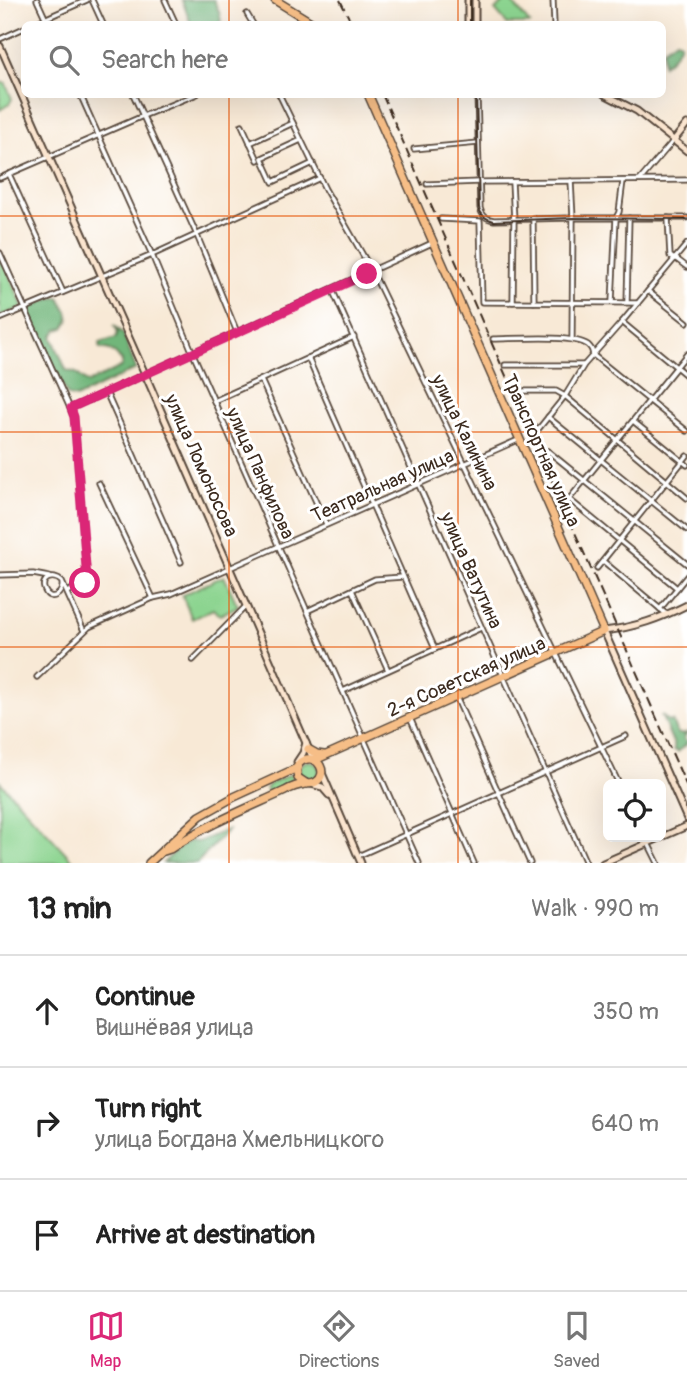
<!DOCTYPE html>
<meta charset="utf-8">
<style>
:root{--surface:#fff;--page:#f6f6f6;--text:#222;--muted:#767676;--line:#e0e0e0;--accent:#db2777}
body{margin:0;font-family:Pangolin,sans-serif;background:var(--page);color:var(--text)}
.controls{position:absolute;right:21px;bottom:21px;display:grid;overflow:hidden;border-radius:10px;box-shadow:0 7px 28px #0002}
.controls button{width:63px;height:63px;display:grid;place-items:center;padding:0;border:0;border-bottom:2px solid var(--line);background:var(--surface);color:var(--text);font:35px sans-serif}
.stop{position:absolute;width:21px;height:21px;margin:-16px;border:5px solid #db2777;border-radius:50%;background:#fff}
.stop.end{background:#db2777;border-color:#fff;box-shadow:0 2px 7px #0008}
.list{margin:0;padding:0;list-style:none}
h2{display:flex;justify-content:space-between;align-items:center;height:91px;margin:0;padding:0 28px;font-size:30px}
h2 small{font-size:23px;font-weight:400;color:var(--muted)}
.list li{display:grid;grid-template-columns:46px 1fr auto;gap:21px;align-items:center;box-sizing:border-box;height:112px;padding:0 28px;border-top:2px solid var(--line)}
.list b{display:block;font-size:26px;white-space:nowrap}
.list p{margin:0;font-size:23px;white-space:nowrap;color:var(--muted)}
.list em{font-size:23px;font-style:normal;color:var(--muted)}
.icon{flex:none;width:38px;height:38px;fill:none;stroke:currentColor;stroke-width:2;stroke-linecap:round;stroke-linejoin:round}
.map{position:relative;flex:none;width:687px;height:863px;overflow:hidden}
.search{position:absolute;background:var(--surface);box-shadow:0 7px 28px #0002;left:21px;right:21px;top:21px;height:77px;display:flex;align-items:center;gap:18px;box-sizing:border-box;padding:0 24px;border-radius:10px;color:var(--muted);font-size:26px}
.sheet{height:427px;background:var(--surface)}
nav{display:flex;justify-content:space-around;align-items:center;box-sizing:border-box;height:98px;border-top:2px solid var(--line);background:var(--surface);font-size:19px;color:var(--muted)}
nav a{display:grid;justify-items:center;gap:4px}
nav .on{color:var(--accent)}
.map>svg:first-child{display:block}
</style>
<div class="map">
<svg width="687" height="863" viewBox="0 0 687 863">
<rect width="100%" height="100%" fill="#fff"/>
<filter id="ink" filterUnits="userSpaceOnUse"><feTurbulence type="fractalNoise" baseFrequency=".0143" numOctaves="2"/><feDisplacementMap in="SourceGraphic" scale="14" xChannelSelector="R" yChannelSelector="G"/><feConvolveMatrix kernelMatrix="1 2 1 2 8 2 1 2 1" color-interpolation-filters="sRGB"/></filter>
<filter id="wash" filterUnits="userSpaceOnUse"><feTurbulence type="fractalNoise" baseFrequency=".00686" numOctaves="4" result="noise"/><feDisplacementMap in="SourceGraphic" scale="28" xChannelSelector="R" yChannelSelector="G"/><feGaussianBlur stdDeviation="1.57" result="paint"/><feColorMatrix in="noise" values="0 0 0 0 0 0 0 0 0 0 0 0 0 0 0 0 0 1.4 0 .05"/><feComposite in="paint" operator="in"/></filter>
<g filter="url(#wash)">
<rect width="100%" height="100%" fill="#f8e9d6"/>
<g fill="#8cd490" stroke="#647f57" stroke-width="2">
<path d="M 507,0 L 510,0 L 530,24 L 507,24 L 495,10 Z"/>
<path d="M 0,82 L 6,84 L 12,99 L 9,104 L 0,110 Z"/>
<path d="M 0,254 L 23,307 L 0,316 Z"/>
<path d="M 224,576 L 238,606 L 220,615 L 213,609 L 192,619 L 182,595 Z"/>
<circle cx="309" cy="771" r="10"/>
<path d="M 291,774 L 295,783 L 274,793 L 268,793 L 266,789 L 270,784 Z"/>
<path d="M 0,782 L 75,863 L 0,863 Z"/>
</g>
<g fill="#71b67a" stroke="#56704c" stroke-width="2">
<path d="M 182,0 L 214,0 L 219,12 L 221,21 L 218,24 L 191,24 Z"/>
<path d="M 676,40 L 680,43 C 677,53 671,59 663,65 L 663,49 Z"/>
<path d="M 59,297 L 67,311 L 69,320 L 64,328 L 57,330 L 52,337 L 66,370 L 76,373 L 88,383 L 119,368 L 122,365 L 122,361 C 115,354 112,348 102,349 L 99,347 L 100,343 L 116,338 L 118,332 L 114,325 L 123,333 L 136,369 L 76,398 L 68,396 L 28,312 L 31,307 L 49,299 Z"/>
<path d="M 661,715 L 669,722 L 672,721 L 677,733 L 683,735 L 687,733 L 684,739 L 687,743 L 678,752 L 674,750 L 674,745 Z"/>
<path d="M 229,829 L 197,863 L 163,863 L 182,845 L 190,841 L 198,842 Z"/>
</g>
</g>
<g filter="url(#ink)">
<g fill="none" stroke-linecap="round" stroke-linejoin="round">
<defs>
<g id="street">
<path d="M 37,0 L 48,24"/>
<path d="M 92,0 L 103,24"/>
<path d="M 165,0 L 176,24"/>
<path d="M 553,0 L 554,24"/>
<path d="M 247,14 L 253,24"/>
<path d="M 33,24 L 87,0"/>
<path d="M 0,39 L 24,28"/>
<path d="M 80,94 L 152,255 L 194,356 L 419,863"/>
<path d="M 133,94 L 196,233 L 237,332"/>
<path d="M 279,94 L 325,189 L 372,271 L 619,784"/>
<path d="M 477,94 L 480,208 C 482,216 486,219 494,220 L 571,218 L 687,218"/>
<path d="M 242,125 L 258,160"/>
<path d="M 301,140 L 262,158 L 273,182 L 313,163"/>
<path d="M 250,143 L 293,123"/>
<path d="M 414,149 L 478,143"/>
<path d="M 9,174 L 63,292"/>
<path d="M 0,178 L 143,116 L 197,94"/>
<path d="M 640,180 L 674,140"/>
<path d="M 571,181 L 573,218 L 572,339"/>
<path d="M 512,182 L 514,220 L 513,302"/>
<path d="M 427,184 L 479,182 L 687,180"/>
<path d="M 533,218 L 534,302"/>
<path d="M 668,218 L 670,256 L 674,259"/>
<path d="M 441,219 L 480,221 L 482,302 L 638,303"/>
<path d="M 0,253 L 74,417 L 87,579 L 85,583 L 67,592"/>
<path d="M 675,258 L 687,267"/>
<path d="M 332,289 L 586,863"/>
<path d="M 648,291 L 687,322"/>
<path d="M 612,302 L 616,218 L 619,212 L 623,181"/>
<path d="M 627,302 L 629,218"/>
<path d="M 0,319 L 152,255 L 320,178"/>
<path d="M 622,322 L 687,376"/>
<path d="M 493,339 C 514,339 573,334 588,345 C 592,349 592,350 593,355 L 687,431"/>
<path d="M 308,358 L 435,649"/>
<path d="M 505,365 L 583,365"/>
<path d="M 261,380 L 326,524"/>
<path d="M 521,391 L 556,391 L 565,396 L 687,498"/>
<path d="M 106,392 L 181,562"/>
<path d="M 214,401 L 354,337"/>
<path d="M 71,408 L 432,243"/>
<path d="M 548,417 L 687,530"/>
<path d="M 633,421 L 687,465"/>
<path d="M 536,432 L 565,396 L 584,365 L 622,322 L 687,244"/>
<path d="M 548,451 L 687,564"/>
<path d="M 99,483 L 153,598"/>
<path d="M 570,500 L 677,588"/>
<path d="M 566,503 L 687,354"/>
<path d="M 603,561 L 665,613"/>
<path d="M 597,568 L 687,456"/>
<path d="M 0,575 L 33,574 L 49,577"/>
<path d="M 62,582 C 64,595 50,602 45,591 C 39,579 53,573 62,582 L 84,631"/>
<path d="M 352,590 L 388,670"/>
<path d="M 660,609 L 687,576"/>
<path d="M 307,611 L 375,579 L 403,577"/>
<path d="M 193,660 L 246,606"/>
<path d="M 37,677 L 89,627 L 153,598 L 171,594 L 518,440"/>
<path d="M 343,691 L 481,628"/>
<path d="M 456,697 L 530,863"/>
<path d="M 410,718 L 474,863"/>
<path d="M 645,837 L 658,863"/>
<path d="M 358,856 L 626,736"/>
</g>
<g id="secondary">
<path d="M 468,0 L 468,24"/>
<path d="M 475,0 L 475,24"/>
<path d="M 0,46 L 145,374 L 313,759"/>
<path d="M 604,94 L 637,111 L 687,151"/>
<path d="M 674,140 L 687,124"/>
<path d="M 687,605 C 659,619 636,627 604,631 L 687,819"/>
<path d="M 297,762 L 303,753 L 306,743"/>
<path d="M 322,773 L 361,863"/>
<path d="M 311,784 L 322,787 L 329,795"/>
<path d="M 603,863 L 687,826"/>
</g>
<g id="primary">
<path d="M 275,0 L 314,24"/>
<path d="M 308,749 L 317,754 L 324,755"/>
<path d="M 315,760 L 604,631 L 368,94"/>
<path d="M 164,851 L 170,849 C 206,825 246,809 285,791 C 292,787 298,785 305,784 C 310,783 311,785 316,782 C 329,774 318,754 304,760 C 296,763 296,771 298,778 L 307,784"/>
<path d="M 149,863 L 200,816 L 234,797 L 297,768"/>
</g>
</defs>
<use href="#street" stroke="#57473a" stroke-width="7"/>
<use href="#secondary" stroke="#57473a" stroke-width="9"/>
<use href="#primary" stroke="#57473a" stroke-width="10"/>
<use href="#street" stroke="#fff" stroke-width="3.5"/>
<use href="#secondary" stroke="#fbe5cf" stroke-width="5"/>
<use href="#primary" stroke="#f6be87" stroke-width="7"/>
<g stroke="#3b2a1e" stroke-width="2">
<path d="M 470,0 L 470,24"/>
<path d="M 476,94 L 479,208 C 481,216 486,219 494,221 L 573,218 L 687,219"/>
</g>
<g stroke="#3b2a1e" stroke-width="2" stroke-dasharray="10 5" stroke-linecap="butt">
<path d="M 340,0 L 352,24"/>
<path d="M 382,94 L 687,787"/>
</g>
</g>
</g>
<g fill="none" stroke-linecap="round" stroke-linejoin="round" filter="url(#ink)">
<path stroke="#db2777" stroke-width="9" d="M 85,583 L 87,579 L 74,417 L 71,408 L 367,274"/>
</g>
<path fill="none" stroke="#e8590c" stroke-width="2" stroke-opacity="0.55" d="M 229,0 L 229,24M 458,0 L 458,24M 229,94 L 229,863M 458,94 L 458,863M 0,216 L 687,216M 0,432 L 687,432M 0,647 L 687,647"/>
<g text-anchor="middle" stroke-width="6" stroke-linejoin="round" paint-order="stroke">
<g font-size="19" fill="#3b2a1e" stroke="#fff">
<text transform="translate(465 432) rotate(64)" y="7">улица Калинина</text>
<text transform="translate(542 450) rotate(66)" y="7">Транспортная улица</text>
<text transform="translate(202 465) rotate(66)" y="7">улица Ломоносова</text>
<text transform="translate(261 473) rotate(66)" y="7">улица Панфилова</text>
<text transform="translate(382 485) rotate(-24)" y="7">Театральная улица</text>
<text transform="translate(472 570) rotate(66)" y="7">улица Ватутина</text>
<text transform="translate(466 676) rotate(-24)" y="7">2-я Советская улица</text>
</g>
</g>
</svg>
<div class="controls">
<button><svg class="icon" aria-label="locate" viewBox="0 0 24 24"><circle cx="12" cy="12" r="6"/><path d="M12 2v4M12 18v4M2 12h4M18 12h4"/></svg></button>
</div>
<div class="stop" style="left:85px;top:583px"></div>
<div class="stop end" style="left:367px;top:274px"></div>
<div class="search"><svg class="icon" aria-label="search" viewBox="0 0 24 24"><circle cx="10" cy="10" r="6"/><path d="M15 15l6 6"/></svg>Search here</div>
</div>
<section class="sheet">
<h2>13 min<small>Walk · 990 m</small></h2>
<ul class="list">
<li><svg class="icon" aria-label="ahead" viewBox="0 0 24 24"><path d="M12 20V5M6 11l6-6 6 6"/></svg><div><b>Continue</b><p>Вишнёвая улица</p></div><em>350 m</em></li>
<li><svg class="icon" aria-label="right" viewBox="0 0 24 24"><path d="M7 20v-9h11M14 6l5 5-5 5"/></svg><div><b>Turn right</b><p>улица Богдана Хмельницкого</p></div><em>640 m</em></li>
<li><svg class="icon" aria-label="arrive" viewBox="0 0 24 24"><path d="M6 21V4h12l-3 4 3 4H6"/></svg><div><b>Arrive at destination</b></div></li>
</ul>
</section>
<nav>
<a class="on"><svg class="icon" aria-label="map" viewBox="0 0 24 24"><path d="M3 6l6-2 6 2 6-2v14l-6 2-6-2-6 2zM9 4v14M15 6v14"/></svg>Map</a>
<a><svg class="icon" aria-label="directions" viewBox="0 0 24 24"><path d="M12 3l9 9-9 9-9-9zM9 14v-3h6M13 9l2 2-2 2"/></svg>Directions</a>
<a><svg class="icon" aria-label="saved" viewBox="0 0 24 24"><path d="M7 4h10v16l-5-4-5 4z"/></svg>Saved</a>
</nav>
